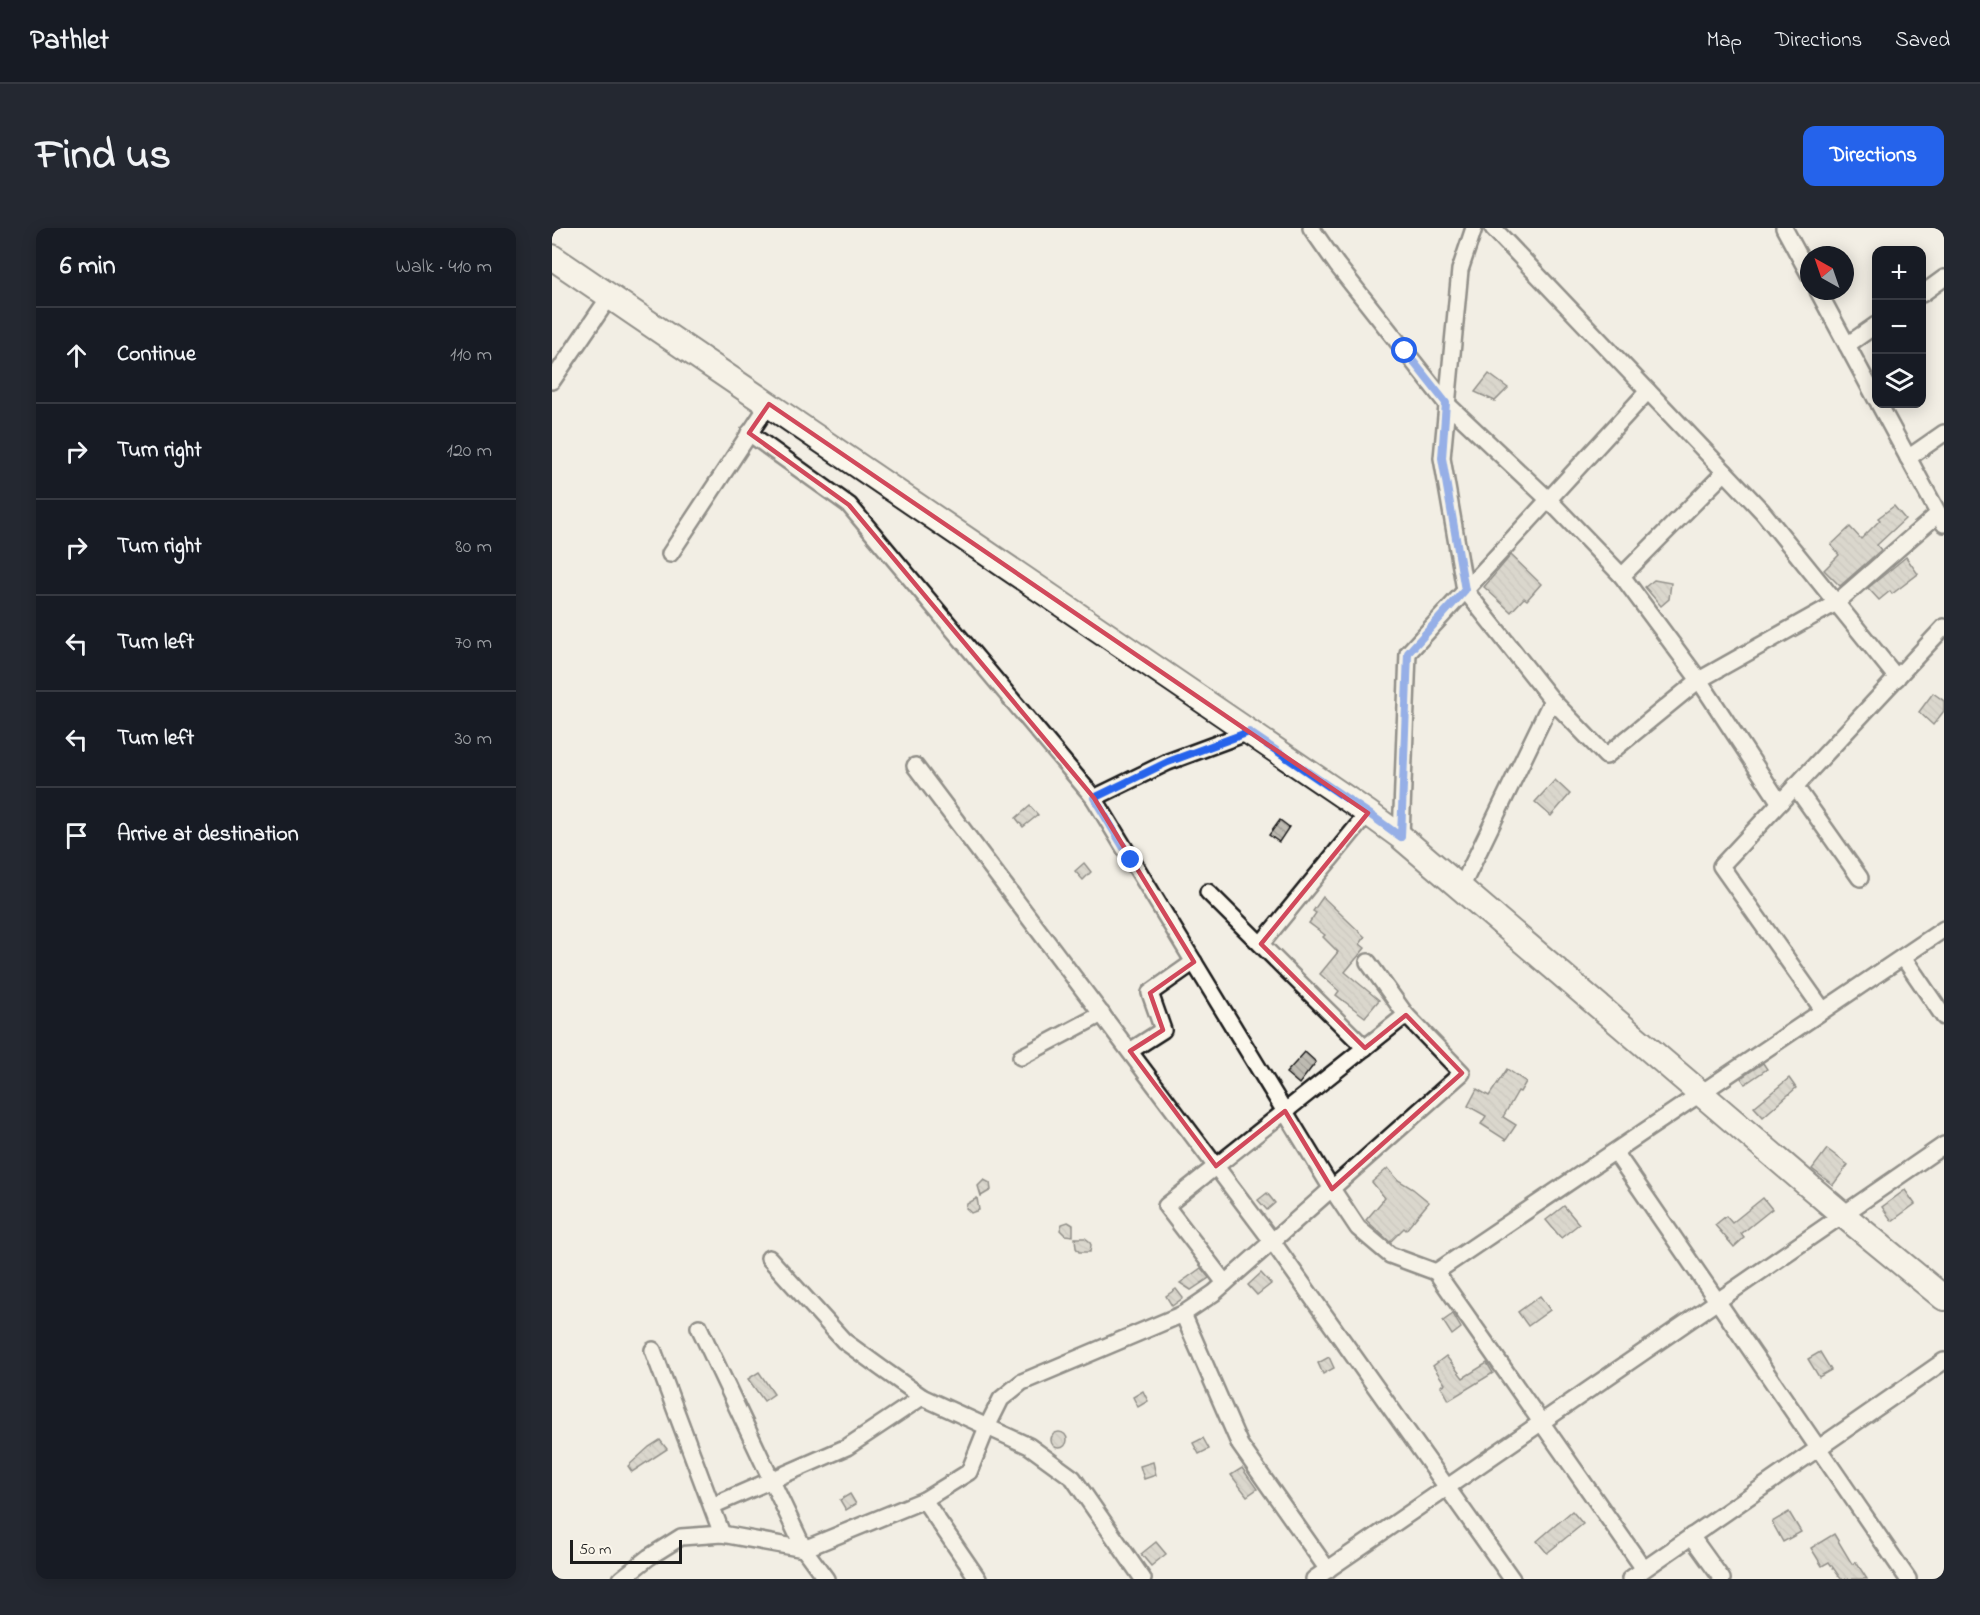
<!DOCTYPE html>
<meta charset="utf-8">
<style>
:root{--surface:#171b24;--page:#242831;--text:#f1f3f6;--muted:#9ea1a6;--line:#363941;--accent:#2563eb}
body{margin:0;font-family:"Indie Flower",sans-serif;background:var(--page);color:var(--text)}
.controls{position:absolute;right:18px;top:18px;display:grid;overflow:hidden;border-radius:12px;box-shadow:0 3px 15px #0003}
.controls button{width:54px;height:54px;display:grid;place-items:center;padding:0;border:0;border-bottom:2px solid var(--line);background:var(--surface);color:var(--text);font:30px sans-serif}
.compass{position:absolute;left:1248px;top:18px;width:54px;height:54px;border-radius:50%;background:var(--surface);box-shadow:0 3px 15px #0003;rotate:320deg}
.scale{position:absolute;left:18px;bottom:15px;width:112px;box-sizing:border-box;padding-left:6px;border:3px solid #1c1c1c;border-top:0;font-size:16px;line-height:21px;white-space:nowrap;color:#1c1c1c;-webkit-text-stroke:4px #fbf7ec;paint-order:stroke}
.stop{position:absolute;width:18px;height:18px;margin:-14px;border:4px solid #2563eb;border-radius:50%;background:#fff}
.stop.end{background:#2563eb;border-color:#fff;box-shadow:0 2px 6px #0008}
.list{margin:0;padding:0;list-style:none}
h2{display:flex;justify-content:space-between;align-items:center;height:78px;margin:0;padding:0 24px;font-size:26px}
h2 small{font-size:20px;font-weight:400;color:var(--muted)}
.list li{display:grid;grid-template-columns:39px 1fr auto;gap:18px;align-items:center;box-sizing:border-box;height:96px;padding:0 24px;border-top:2px solid var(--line)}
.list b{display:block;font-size:22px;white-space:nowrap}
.list em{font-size:20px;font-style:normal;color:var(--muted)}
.icon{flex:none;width:33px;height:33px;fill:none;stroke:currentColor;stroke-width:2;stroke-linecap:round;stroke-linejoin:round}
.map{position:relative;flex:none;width:1392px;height:1351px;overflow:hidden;border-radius:12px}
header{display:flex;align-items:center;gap:36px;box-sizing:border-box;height:84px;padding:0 30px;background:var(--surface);border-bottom:2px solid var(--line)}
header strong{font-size:28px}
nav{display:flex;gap:33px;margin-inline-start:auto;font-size:21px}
.intro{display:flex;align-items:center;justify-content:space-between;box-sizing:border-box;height:144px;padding:0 36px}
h1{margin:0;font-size:42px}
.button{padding:15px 27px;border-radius:12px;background:var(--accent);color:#fff;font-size:21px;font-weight:700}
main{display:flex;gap:36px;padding:0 36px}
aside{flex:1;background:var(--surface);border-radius:12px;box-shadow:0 3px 15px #0003}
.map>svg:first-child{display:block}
</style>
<header>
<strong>Pathlet</strong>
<nav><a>Map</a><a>Directions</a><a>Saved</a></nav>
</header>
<div class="intro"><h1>Find us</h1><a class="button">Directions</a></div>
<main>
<aside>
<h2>6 min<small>Walk · 410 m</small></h2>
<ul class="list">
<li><svg class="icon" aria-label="ahead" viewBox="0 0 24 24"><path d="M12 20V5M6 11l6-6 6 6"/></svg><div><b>Continue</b></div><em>110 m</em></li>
<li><svg class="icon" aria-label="right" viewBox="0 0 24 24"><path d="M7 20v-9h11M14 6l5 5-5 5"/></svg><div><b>Turn right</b></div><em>120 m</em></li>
<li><svg class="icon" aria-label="right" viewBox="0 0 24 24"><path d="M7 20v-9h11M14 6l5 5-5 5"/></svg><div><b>Turn right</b></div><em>80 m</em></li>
<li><svg class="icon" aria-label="left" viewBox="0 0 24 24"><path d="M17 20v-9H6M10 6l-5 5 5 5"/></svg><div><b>Turn left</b></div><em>70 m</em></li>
<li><svg class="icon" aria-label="left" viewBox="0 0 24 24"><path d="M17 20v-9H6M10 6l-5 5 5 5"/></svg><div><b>Turn left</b></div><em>30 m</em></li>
<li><svg class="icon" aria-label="arrive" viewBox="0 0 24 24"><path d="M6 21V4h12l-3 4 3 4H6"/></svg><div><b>Arrive at destination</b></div></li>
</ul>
</aside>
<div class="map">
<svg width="1392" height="1351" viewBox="0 0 1392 1351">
<defs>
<pattern id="building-back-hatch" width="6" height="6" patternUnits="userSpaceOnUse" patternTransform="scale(1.5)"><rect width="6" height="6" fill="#bdbab1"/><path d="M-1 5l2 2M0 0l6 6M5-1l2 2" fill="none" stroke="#a29f98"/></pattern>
</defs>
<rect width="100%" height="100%" fill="#f2eee4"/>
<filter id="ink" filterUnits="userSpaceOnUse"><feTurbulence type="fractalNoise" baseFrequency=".0167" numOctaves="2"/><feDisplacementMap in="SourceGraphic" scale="12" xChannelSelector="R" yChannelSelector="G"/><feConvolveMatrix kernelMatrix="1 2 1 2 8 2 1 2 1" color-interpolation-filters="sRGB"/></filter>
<g filter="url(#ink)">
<g fill="url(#building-back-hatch)" stroke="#1c1c1c" stroke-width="1.5">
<path d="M 937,146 L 956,160 L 943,173 L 923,164 Z"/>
<path d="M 1342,278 L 1353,291 L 1325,317 L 1329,322 L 1288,358 L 1272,342 L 1287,327 L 1279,317 L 1298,299 L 1309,311 L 1328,292 L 1326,290 Z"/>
<path d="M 959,327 L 989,356 L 975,372 L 972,370 L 959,384 L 932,359 Z"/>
<path d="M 1354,329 L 1366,346 L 1340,366 L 1338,363 L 1327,372 L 1316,360 Z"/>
<path d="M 1102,352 L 1119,355 L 1117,371 L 1109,378 L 1093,359 Z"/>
<path d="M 1381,465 L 1392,473 L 1392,483 L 1381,497 L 1367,484 Z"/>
<path d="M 1003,552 L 1018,566 L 999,588 L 983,574 Z"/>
<path d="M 478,578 L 486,587 L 471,599 L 464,590 Z"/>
<path d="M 728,592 L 737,599 L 727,614 L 717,607 Z"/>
<path d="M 532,635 L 539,644 L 531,652 L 523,643 Z"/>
<path d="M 771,669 L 813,709 L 808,716 L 813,720 L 793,744 L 827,772 L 813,789 L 784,767 L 787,763 L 768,746 L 786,724 L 771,709 L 773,707 L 757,695 L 764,685 L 761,683 Z"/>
<path d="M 753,824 L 764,834 L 747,856 L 734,845 Z"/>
<path d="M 1211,835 L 1215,841 L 1193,856 L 1189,850 Z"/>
<path d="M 955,841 L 974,854 L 968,864 L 966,863 L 951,889 L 964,897 L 954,912 L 929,896 L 934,888 L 916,878 L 925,861 L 937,868 Z"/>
<path d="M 1237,850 L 1244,860 L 1211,889 L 1202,879 Z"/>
<path d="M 1275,921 L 1296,937 L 1281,957 L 1260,941 Z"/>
<path d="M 836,940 L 846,952 L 861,961 L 877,974 L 854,1002 L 852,1000 L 838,1014 L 814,992 L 833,970 L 820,954 Z"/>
<path d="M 432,952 L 438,955 L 439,962 L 429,968 L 426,958 Z"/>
<path d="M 1353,962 L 1363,976 L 1340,993 L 1330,979 Z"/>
<path d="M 715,965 L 723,975 L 715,982 L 706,972 Z"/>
<path d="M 425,970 L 427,982 L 419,985 L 414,980 L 415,976 Z"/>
<path d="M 1211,970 L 1220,981 L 1189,1006 L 1192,1010 L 1182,1019 L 1163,997 L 1174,988 L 1180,995 Z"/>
<path d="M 1012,978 L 1027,996 L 1009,1010 L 994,992 Z"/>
<path d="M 516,994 L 521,997 L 521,1008 L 513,1007 L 508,1002 L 510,996 Z"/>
<path d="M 523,1010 L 533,1010 L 537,1013 L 539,1017 L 538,1024 L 527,1024 L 524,1020 Z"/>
<path d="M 649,1040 L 657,1050 L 639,1062 L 628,1055 Z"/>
<path d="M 709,1045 L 719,1056 L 705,1067 L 696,1057 Z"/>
<path d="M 624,1061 L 631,1070 L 620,1078 L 614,1068 Z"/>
<path d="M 988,1068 L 998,1082 L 976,1098 L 966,1084 Z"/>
<path d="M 901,1086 L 909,1100 L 900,1107 L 891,1093 Z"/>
<path d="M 1268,1124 L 1279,1142 L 1267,1149 L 1256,1131 Z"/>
<path d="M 894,1128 L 911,1150 L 935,1135 L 941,1145 L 897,1172 L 889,1158 L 893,1156 L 881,1138 Z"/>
<path d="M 777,1129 L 782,1140 L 771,1146 L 766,1135 Z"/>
<path d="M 207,1144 L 222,1166 L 212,1173 L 196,1151 Z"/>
<path d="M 591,1163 L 596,1173 L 586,1179 L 581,1169 Z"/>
<circle cx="507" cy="1212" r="8"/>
<path d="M 651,1210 L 657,1221 L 647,1226 L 641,1215 Z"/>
<path d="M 108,1212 L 115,1221 L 80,1244 L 76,1238 L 97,1219 Z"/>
<path d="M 601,1234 L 604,1247 L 592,1251 L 588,1238 Z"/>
<path d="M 690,1240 L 705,1261 L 695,1268 L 679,1247 Z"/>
<path d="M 298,1266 L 304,1276 L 294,1282 L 288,1272 Z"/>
<path d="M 1020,1283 L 1031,1296 L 995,1325 L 985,1313 Z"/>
<path d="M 1237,1284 L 1249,1304 L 1231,1314 L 1220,1294 Z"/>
<path d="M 1282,1306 L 1300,1336 L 1304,1334 L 1315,1351 L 1289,1351 L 1277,1334 L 1270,1338 L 1259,1320 Z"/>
<path d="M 604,1314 L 614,1326 L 599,1338 L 589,1326 Z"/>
</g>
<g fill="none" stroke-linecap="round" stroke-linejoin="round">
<defs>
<g id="minor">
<path d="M 759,0 L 785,37 L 894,175 L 997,272 L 1070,348 L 1147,452 L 1228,575"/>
<path d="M 922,0 L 908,42 L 890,230 L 913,362 L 1000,472 L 1054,528 L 1147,452 L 1284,375 L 1386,286"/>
<path d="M 941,0 L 1210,283 L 1345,450"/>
<path d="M 1232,0 L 1257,46"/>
<path d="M 1266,63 L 1324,171"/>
<path d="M 1370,66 L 1392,50"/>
<path d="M 1295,117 L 1324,97"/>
<path d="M 0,153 L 58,68"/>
<path d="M 1327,176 L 1392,296"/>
<path d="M 197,205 L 297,277 L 542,570 L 780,961 L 806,1000 L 838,1027 L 884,1044 L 1092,1341"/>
<path d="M 1356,230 L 1392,205"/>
<path d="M 118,326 L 217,176"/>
<path d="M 1070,348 L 1173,244"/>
<path d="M 363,538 L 720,1013 L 960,1351"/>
<path d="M 1243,558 L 1308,650"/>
<path d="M 542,570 L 616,534 L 697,504"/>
<path d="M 849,609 L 856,425 L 1096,163"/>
<path d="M 909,660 L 1000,472"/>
<path d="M 656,664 L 813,820"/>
<path d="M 709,716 L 816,585"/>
<path d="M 1351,729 L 1392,789"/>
<path d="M 1271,782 L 1169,638 L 1392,399"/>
<path d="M 578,823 L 611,802 L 598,765 L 642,734"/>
<path d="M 469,829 L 550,786"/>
<path d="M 1063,924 L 1356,1351"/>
<path d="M 217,1030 L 292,1113 L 329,1140 L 370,1169 L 477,1218 L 521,1250 L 591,1351"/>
<path d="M 884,1044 L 1392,701"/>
<path d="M 673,1055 L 614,978 L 854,787"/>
<path d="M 631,1086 L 688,1217 L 776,1342"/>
<path d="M 147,1099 L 252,1321 L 274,1351"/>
<path d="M 101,1122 L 170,1306"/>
<path d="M 372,1272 L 426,1351"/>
<path d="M 160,1278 L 295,1219 L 370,1169"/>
<path d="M 1139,1308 L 1170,1351"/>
<path d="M 69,1351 L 97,1329 L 129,1309 L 170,1306 L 252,1321 L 372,1272 L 417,1244 L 435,1199 L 449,1171 L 470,1154 L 631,1086 L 662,1065 L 910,845 L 854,787 L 816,734"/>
<path d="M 762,1351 L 1392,917"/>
<path d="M 1078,1351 L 1392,1133"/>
</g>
<path id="primary" d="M 0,29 L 816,585 L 849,609 L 1291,987 L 1392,1070"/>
</defs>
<use href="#minor" stroke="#1c1c1c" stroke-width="20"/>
<use href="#primary" stroke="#1c1c1c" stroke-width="28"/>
<use href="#minor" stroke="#fbf7ec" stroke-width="15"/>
<use href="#primary" stroke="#fbf7ec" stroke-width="24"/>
</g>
</g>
<g fill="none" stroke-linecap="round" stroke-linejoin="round" filter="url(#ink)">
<path stroke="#2563eb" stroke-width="8" d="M 579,632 L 542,570 L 616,534 L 697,504 L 816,585 L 849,609 L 856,425 L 913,362 L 890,230 L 894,175 L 853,123"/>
</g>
<path d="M0 0H1392V1351H0ZM 217,176 L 816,585 L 709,716 L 813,820 L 854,787 L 910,845 L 780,961 L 733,883 L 664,938 L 578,823 L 611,802 L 598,765 L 642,734 L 542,570 L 297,277 L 197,205 Z" fill="#f2eee4" fill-opacity=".55" fill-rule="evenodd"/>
<path fill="none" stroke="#d1495b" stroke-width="4.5" stroke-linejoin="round" d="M 217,176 L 816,585 L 709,716 L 813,820 L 854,787 L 910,845 L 780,961 L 733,883 L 664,938 L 578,823 L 611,802 L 598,765 L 642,734 L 542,570 L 297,277 L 197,205 Z"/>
</svg>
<div class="controls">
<button>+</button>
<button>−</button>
<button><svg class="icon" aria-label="layers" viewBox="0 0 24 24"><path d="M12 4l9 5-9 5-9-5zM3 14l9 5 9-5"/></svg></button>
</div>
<svg class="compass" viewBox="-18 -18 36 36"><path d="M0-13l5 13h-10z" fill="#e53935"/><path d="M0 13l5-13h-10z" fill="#9ea1a6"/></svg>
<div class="scale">50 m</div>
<div class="stop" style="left:853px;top:123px"></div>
<div class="stop end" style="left:579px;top:632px"></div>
</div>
</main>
